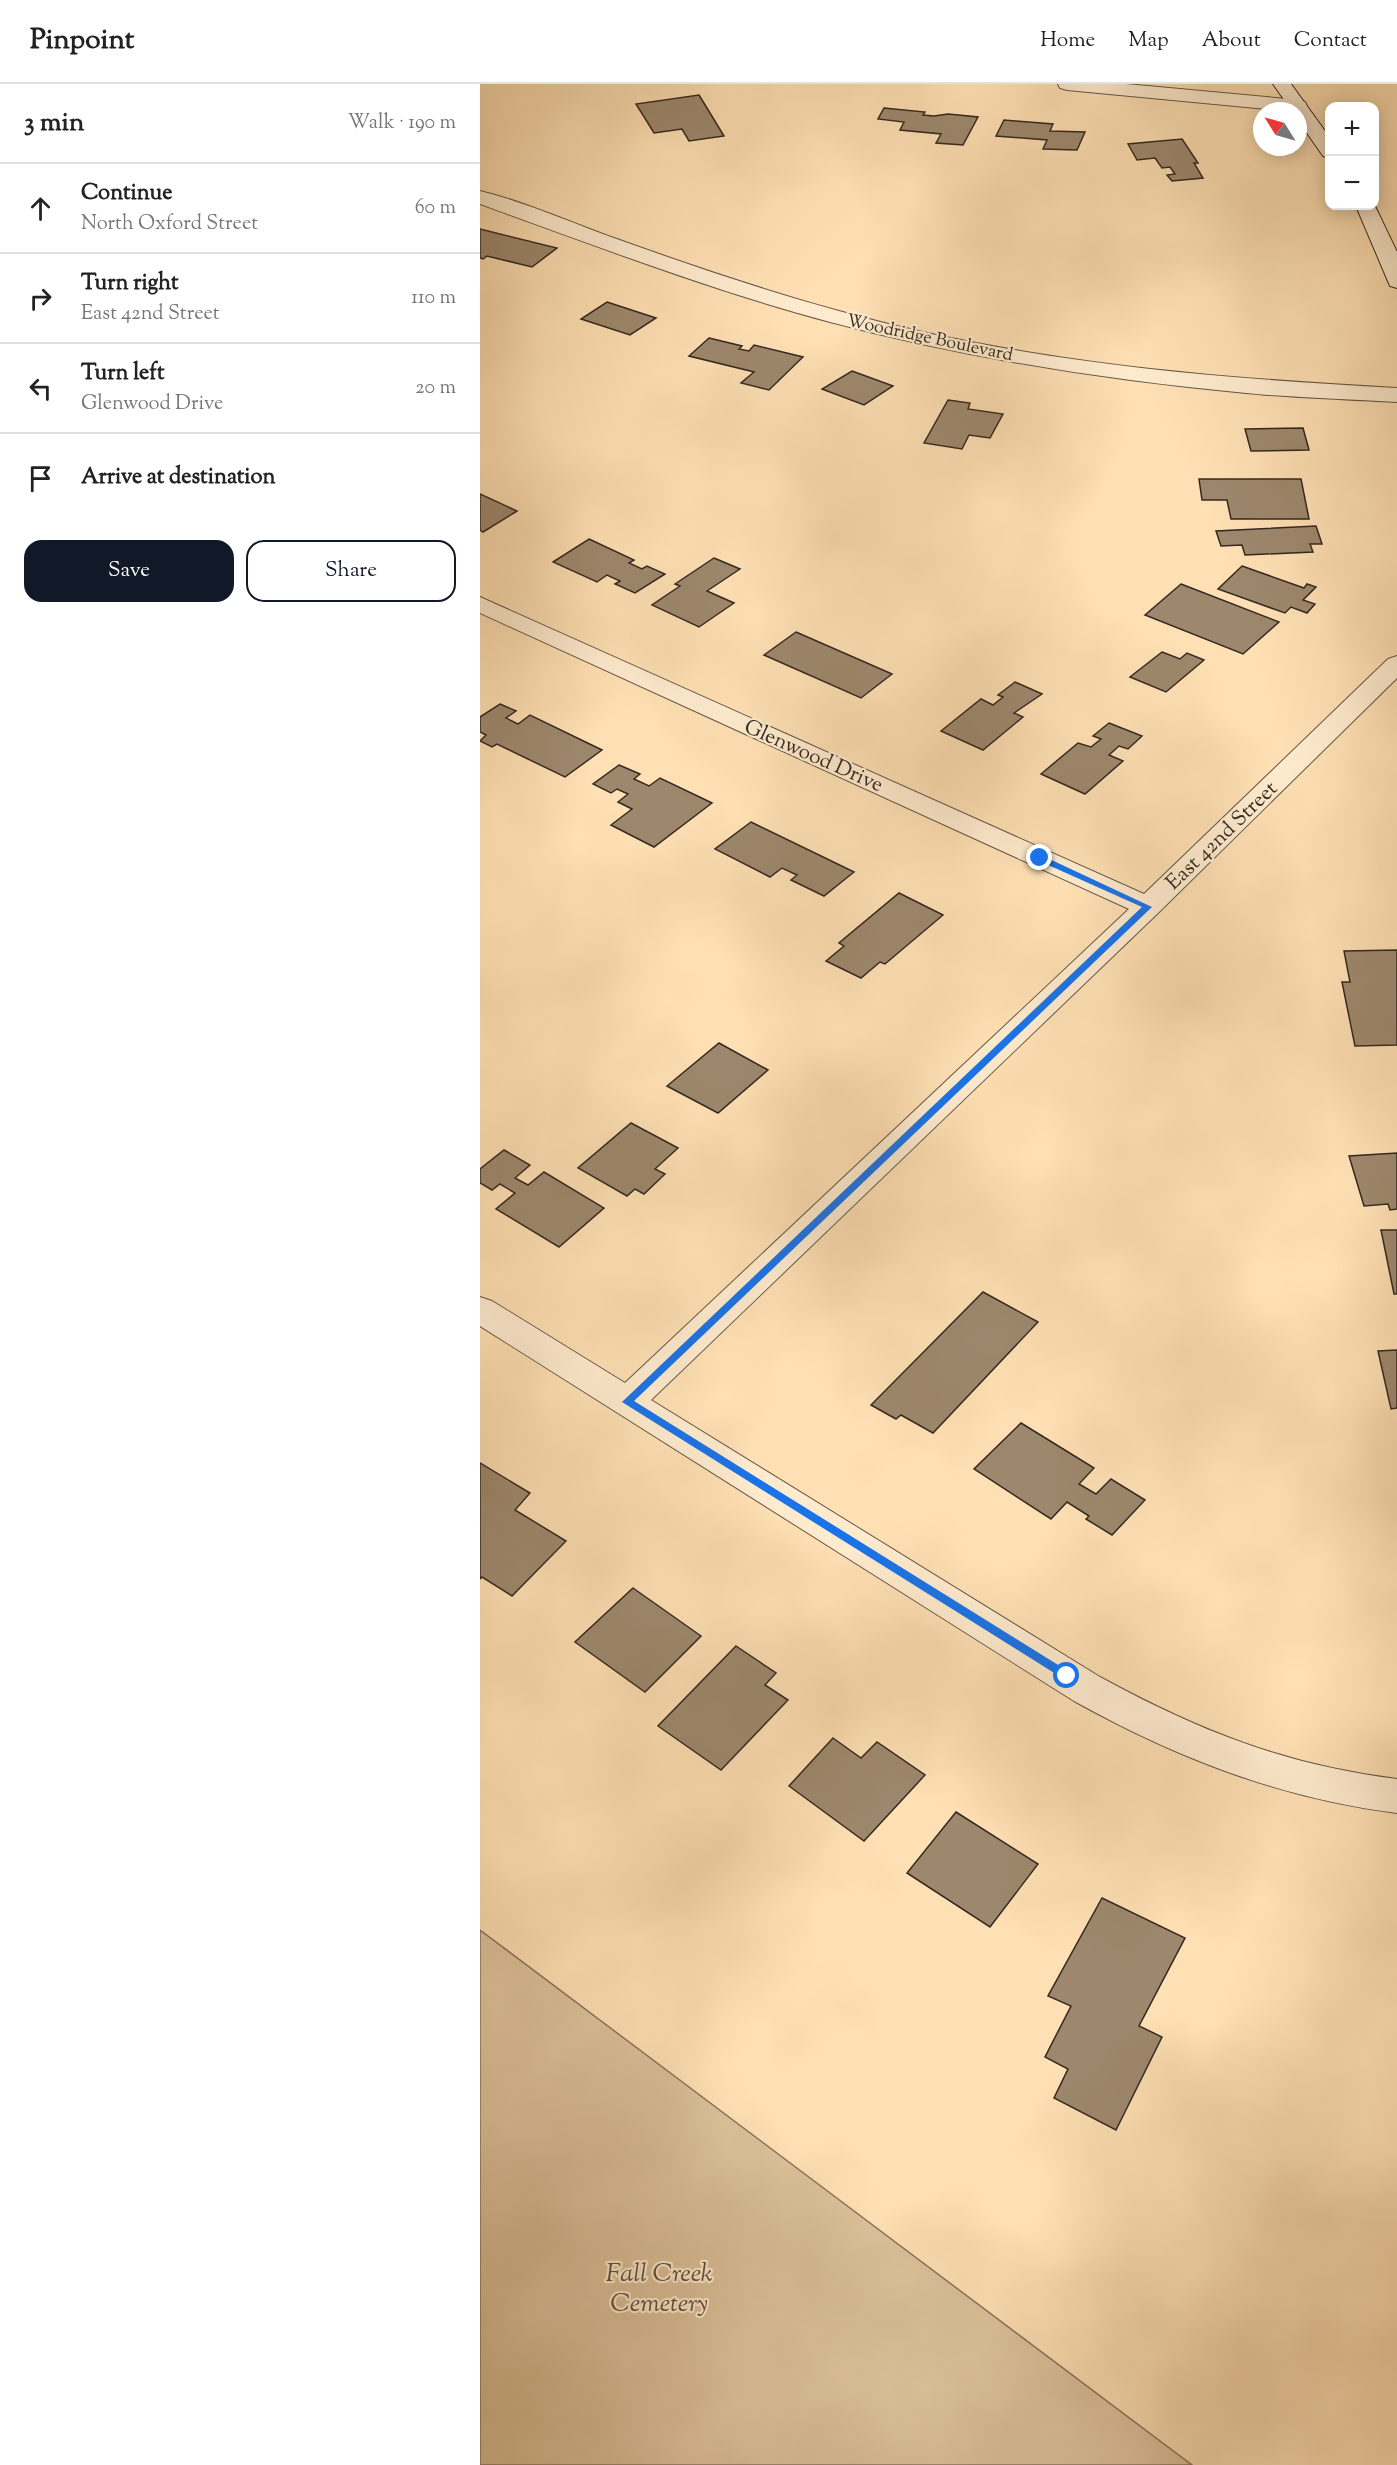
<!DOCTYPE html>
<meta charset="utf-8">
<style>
:root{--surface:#fff;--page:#f6f6f6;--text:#222;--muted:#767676;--line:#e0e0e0;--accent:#111827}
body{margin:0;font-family:"Sorts Mill Goudy",serif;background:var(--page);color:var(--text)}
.controls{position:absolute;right:18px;top:18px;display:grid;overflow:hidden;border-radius:12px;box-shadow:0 3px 15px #0003}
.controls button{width:54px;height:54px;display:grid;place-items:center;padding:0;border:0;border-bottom:2px solid var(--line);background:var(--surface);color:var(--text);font:30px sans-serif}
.compass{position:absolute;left:773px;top:18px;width:54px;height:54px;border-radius:50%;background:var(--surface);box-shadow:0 3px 15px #0003;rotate:307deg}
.stop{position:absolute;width:18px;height:18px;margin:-14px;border:4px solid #1a73e8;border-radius:50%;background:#fff}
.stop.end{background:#1a73e8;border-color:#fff;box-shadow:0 2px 6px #0008}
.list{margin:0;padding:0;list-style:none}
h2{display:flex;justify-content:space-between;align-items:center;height:78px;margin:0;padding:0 24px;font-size:26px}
h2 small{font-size:20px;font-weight:400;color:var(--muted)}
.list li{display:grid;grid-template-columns:39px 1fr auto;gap:18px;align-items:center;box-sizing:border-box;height:90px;padding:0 24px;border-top:2px solid var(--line)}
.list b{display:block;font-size:22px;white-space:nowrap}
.list p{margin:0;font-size:20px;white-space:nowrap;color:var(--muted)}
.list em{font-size:20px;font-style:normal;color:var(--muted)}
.actions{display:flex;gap:12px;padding:18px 24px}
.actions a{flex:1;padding:14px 0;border:2px solid var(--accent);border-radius:18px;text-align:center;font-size:21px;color:var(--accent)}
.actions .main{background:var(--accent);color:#fff}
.icon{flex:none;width:33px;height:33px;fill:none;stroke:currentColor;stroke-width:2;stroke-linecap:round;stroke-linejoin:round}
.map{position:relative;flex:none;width:917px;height:2381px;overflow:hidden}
header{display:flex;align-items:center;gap:36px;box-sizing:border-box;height:84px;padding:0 30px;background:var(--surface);border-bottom:2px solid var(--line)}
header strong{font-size:28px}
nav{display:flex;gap:33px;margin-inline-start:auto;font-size:21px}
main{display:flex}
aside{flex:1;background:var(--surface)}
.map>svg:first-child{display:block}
</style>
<header>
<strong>Pinpoint</strong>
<nav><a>Home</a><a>Map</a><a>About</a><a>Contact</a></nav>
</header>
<main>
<aside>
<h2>3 min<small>Walk · 190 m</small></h2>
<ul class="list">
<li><svg class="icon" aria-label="ahead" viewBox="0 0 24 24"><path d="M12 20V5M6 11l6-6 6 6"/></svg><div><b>Continue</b><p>North Oxford Street</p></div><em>60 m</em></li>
<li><svg class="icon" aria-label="right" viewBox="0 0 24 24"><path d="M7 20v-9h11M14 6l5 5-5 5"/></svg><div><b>Turn right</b><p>East 42nd Street</p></div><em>110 m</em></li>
<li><svg class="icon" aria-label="left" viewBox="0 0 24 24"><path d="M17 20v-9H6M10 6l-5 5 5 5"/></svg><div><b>Turn left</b><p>Glenwood Drive</p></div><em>20 m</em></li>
<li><svg class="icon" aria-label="arrive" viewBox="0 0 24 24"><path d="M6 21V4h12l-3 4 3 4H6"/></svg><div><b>Arrive at destination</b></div></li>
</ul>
<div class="actions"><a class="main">Save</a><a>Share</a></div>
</aside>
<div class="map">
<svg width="917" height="2381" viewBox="0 0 917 2381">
<rect width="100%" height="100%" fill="#fee0b4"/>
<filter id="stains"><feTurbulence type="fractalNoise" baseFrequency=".00333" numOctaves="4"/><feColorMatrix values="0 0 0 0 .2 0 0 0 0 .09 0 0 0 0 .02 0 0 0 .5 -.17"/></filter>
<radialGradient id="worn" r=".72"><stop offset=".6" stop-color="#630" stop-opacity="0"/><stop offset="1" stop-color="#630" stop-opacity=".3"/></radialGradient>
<path fill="#dcc19b" stroke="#88755e" stroke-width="1.5" d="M 0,1846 L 712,2381 L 0,2381 Z"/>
<g fill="#9d886d" stroke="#342920" stroke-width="1.5">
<path d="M 219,11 L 244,52 L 209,57 L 202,45 L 174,49 L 156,20 Z"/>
<path d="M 404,24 L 445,28 L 443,31 L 454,32 L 468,30 L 498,33 L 483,61 L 456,59 L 461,50 L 420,46 L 424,38 L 398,35 Z"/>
<path d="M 524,36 L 573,40 L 570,47 L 605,48 L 597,66 L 563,65 L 567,56 L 516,52 Z"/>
<path d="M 702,55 L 718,79 L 714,79 L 723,94 L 692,97 L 687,91 L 695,90 L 690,83 L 682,84 L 675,74 L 657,76 L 648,60 Z"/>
<path d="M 0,145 L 77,164 L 52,183 L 7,172 L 3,175 L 0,174 Z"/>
<path d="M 127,218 L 176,234 L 150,251 L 101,235 Z"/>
<path d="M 229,254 L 262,262 L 259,265 L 269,267 L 274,261 L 323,273 L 289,306 L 261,299 L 274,288 L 209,272 Z"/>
<path d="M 372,287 L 413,302 L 384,321 L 342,305 Z"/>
<path d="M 468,316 L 490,319 L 488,325 L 523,330 L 510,354 L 489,351 L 482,365 L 444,359 Z"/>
<path d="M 823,344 L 829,366 L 771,367 L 765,345 Z"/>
<path d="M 719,395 L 821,395 L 829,435 L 751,435 L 747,416 L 722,416 Z"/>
<path d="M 0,410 L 37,427 L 3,448 L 0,446 Z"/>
<path d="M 836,442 L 842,460 L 830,460 L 833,468 L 765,471 L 762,461 L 741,462 L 736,447 Z"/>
<path d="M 109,455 L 154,476 L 149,479 L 162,485 L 167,482 L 185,490 L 155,509 L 135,500 L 140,497 L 127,491 L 117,498 L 73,478 Z"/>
<path d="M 234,474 L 260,485 L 227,507 L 254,519 L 219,543 L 172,521 L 200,502 L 195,500 Z"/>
<path d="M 762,482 L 824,504 L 827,500 L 836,503 L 823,516 L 835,520 L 827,529 L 811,523 L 805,529 L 738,505 Z"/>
<path d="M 701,500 L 799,538 L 763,570 L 665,531 Z"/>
<path d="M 316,548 L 412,590 L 381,614 L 284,571 Z"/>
<path d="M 682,568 L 700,575 L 707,569 L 724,576 L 686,608 L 650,593 Z"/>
<path d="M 535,598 L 562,610 L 534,629 L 543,633 L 503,666 L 461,647 L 501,615 L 513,621 L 523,613 L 518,611 Z"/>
<path d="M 20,620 L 36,627 L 26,634 L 38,640 L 50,631 L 122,666 L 85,693 L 17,660 L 12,663 L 0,657 L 6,651 L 0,648 L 0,633 Z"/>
<path d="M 629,639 L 662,652 L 648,665 L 639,662 L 629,671 L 643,677 L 605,710 L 561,690 L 598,659 L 611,663 L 621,655 L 613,652 Z"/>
<path d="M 139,681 L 160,690 L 154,695 L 169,702 L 180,694 L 232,719 L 174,763 L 131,741 L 152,725 L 138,718 L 148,710 L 137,705 L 131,709 L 113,700 Z"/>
<path d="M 271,738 L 374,788 L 344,812 L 311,796 L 317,791 L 302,784 L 290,793 L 235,765 Z"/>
<path d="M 419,809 L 463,831 L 405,880 L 400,878 L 381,894 L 346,877 L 364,862 L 359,859 Z"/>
<path d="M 917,866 L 917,961 L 875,962 L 862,898 L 870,898 L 864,867 Z"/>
<path d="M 239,959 L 288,986 L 238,1029 L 187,1002 Z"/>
<path d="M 151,1039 L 198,1064 L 175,1085 L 185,1090 L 164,1110 L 155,1105 L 147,1112 L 98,1084 Z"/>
<path d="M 24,1066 L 50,1081 L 35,1094 L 48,1101 L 64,1088 L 124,1124 L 79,1163 L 16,1125 L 35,1109 L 20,1100 L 12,1106 L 0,1099 L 0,1085 Z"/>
<path d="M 917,1069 L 917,1125 L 910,1126 L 908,1120 L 884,1122 L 869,1072 Z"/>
<path d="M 901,1146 L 917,1146 L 917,1210 L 914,1210 Z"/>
<path d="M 503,1208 L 558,1238 L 453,1349 L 421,1331 L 416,1335 L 391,1321 Z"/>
<path d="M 917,1266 L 917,1324 L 911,1325 L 898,1267 Z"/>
<path d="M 541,1339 L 614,1384 L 599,1400 L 616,1410 L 631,1395 L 665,1416 L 632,1451 L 606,1435 L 609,1432 L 587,1418 L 571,1435 L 494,1385 Z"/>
<path d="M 0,1379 L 50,1409 L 35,1426 L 86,1457 L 32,1512 L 2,1493 L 0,1495 Z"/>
<path d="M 153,1504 L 221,1552 L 165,1608 L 95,1558 Z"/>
<path d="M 256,1562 L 296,1589 L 285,1601 L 308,1616 L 241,1686 L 178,1642 Z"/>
<path d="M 353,1654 L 381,1674 L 397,1658 L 445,1691 L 384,1757 L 309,1702 Z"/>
<path d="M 476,1728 L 558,1780 L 510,1843 L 427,1789 Z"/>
<path d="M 622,1814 L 705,1854 L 659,1942 L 682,1953 L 636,2046 L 574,2014 L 588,1985 L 565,1973 L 591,1922 L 568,1912 Z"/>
</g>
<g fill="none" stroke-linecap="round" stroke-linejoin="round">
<defs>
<g id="street">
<path d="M 578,0 L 646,0 L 818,16 L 825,18 L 827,22 L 825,26 L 818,28 L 587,6 L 580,4 Z"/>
<path d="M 0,107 C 45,118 90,138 134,154 C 209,181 283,206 359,227 C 541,278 730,294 917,304 L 917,318 C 867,315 816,314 766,309 C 626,296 486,274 350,238 C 231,206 116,162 0,120 Z"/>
<path d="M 0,513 L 664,810 L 908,575 L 917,572 L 917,594 L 678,829 L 171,1316 L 620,1593 C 719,1647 805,1681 917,1695 L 917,1729 C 799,1714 697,1674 594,1617 L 0,1242 L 0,1213 L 12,1217 L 145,1299 L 649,825 L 0,529 Z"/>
</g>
<g id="secondary">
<path d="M 793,0 L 811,0 L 850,54 L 850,74 L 843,72 L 818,36 L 818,27 L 812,27 Z"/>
<path d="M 894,120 L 917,168 L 917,204 L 910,202 L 876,122 Z"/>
</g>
</defs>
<use href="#street" stroke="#665745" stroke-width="2"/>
<use href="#secondary" stroke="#342920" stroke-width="2"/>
<use href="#street" fill="#feebce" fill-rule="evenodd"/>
<use href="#secondary" fill="#feebce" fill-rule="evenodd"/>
</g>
<path fill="#1a73e8" d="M 557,772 L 563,772 L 672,823 L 154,1317 L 591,1589 L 591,1596 L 587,1597 L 142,1318 L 662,823 L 557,776 Z"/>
<g text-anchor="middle" stroke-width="4.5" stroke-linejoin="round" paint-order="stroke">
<g font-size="18" fill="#342920" stroke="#feebce">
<text transform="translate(450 253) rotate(12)" y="6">Woodridge Boulevard</text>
</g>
<g font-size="21" fill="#342920" stroke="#feebce">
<text transform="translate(334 671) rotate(24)" y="7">Glenwood Drive</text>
<text transform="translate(741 751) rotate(-44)" y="7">East 42nd Street</text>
</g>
<g font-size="26" font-style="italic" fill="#5e4f3f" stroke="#feebce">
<text x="179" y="2197">Fall Creek<tspan x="179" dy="30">Cemetery</tspan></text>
</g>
</g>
<rect width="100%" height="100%" filter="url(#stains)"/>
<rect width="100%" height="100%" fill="url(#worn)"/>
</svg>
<div class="controls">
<button>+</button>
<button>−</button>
</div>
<svg class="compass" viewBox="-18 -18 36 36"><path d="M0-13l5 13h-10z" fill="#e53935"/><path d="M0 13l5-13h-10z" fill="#767676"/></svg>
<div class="stop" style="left:587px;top:1592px"></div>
<div class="stop end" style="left:560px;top:774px"></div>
</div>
</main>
